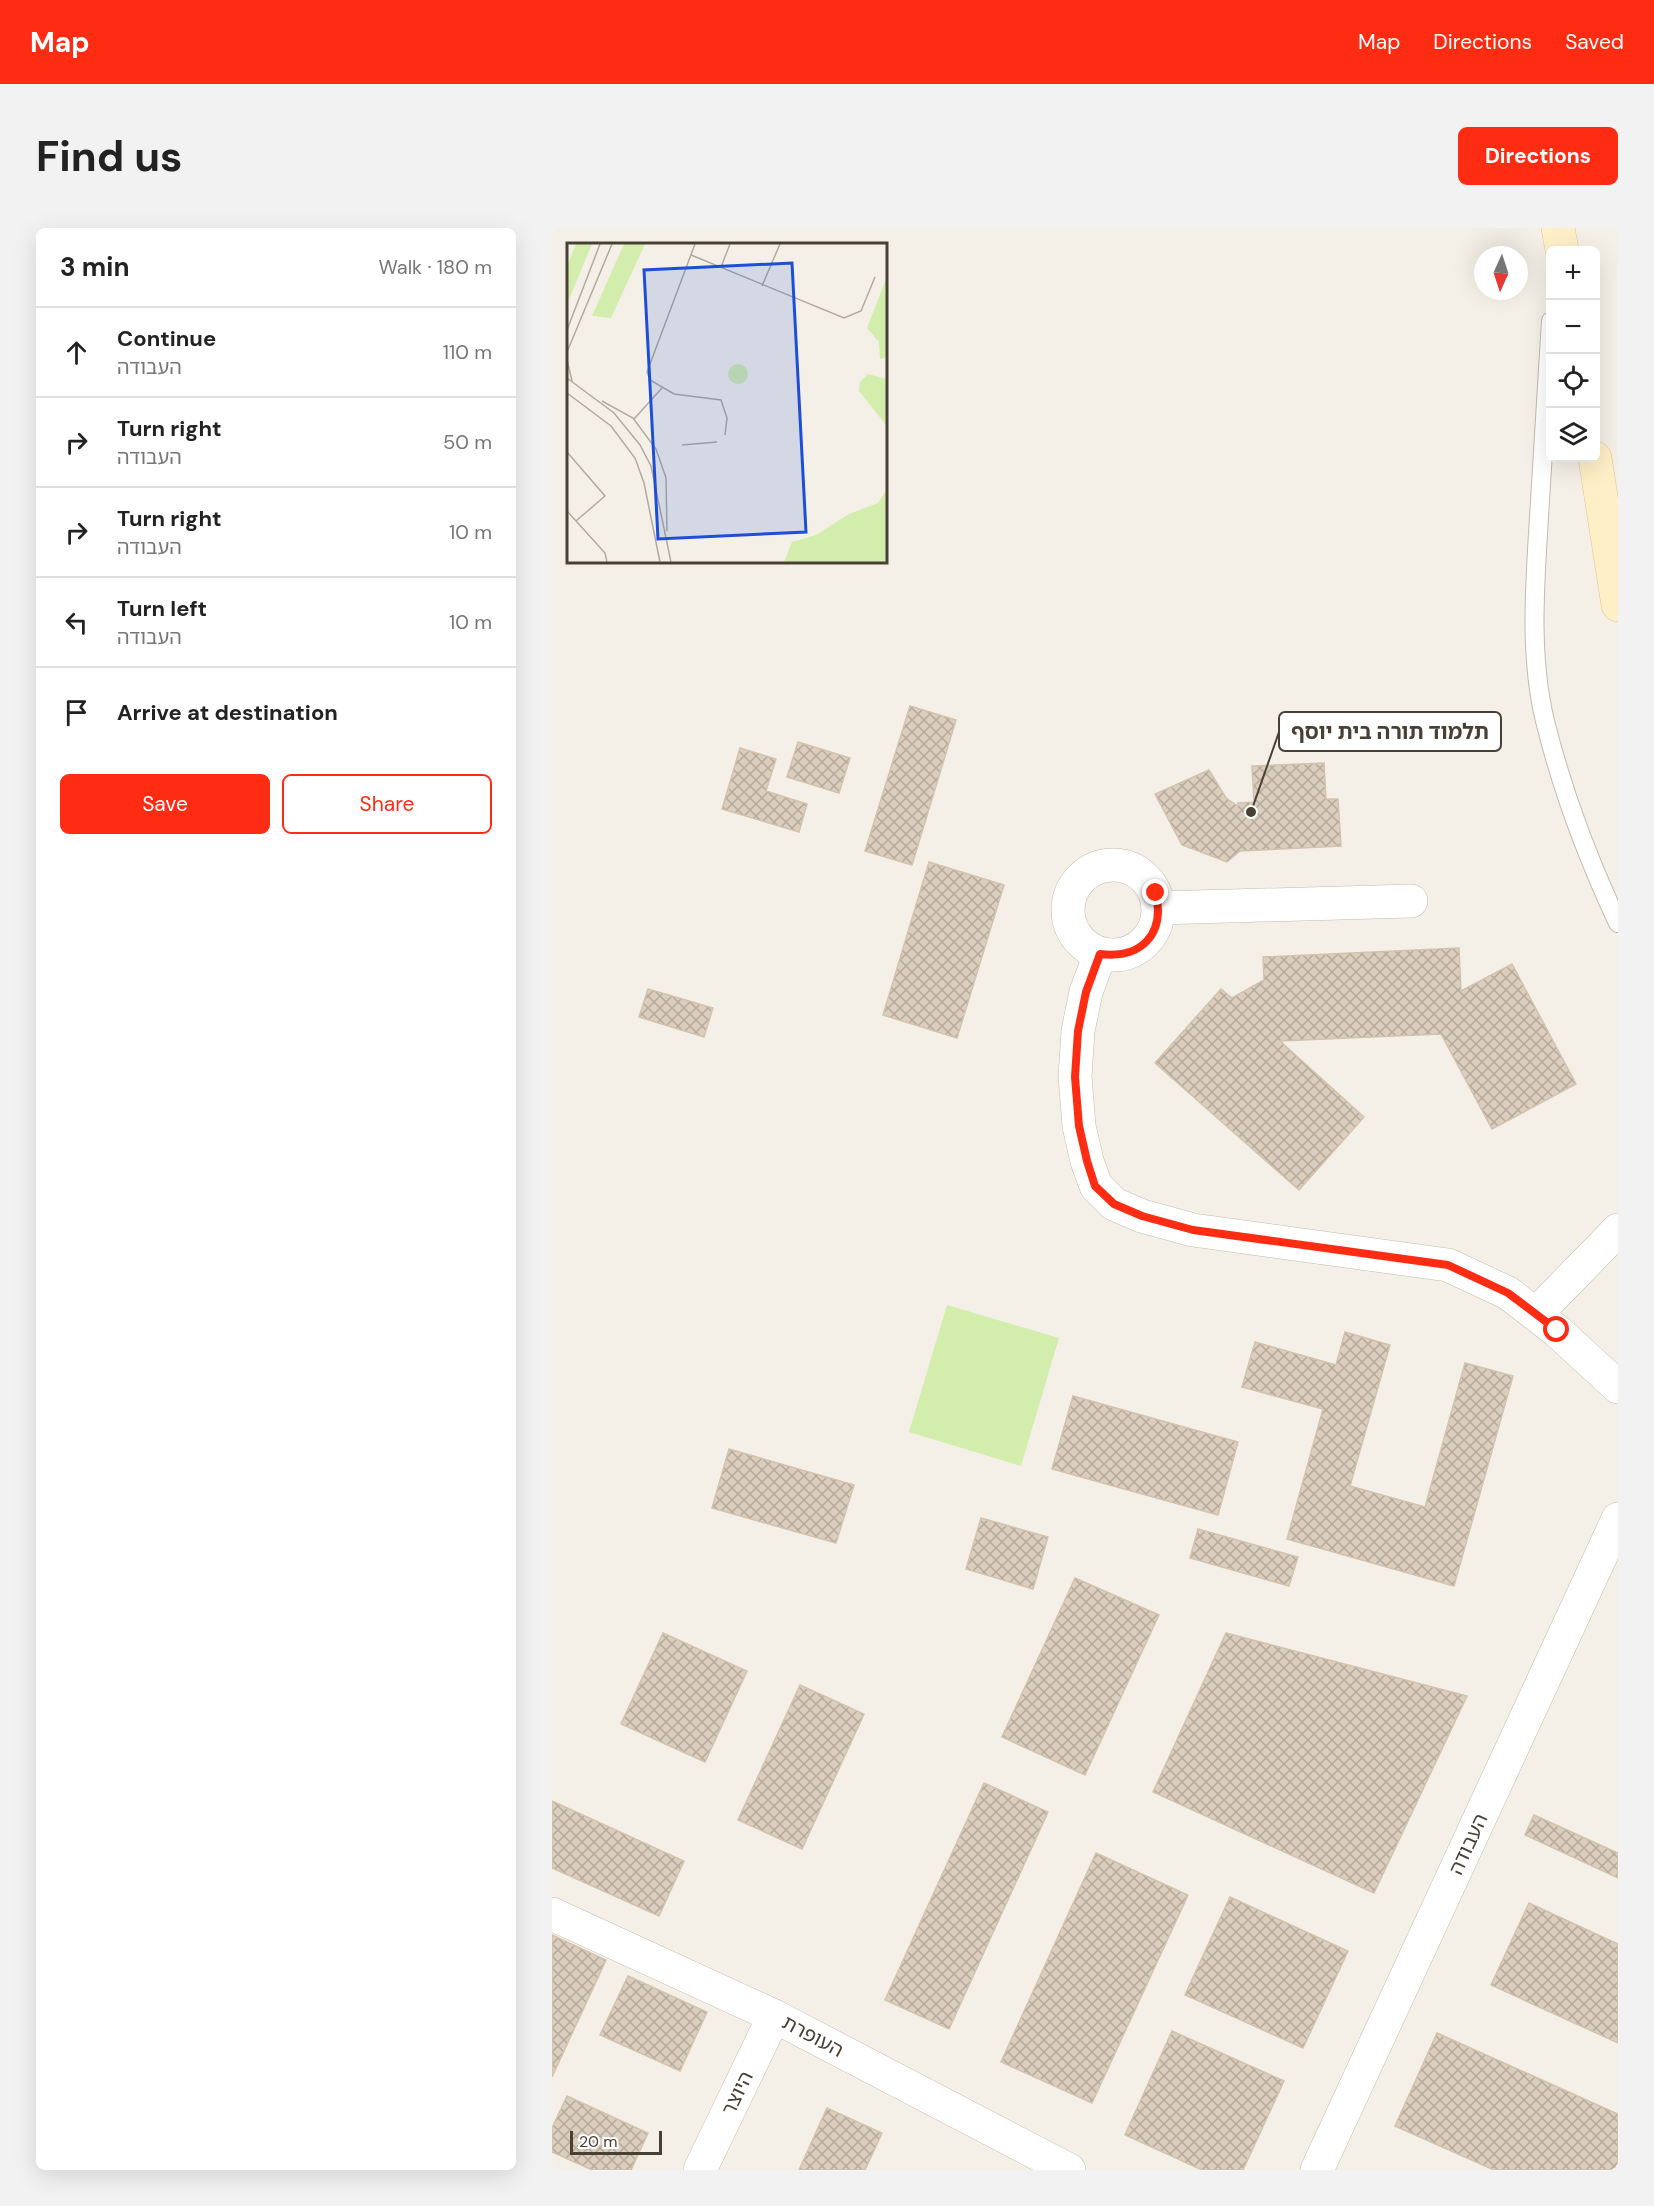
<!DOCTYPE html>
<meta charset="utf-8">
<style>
:root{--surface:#fff;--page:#f2f2f2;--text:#222;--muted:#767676;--line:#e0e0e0;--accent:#ff2c14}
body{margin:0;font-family:"DM Sans","Noto Sans Hebrew",sans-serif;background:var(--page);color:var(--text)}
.controls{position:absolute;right:18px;top:18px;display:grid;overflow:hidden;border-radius:9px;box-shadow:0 6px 24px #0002}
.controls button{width:54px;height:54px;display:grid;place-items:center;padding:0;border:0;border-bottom:2px solid var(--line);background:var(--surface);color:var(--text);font:30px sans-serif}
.compass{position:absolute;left:922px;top:18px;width:54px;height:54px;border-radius:50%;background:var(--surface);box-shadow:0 6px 24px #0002;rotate:183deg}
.scale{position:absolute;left:18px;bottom:15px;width:92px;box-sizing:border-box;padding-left:6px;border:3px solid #494035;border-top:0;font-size:16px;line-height:21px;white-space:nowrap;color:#494035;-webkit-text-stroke:4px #fff;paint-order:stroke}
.stop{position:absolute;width:18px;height:18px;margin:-14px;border:4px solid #ff2c14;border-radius:50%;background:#fff}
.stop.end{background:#ff2c14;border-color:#fff;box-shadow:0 2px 6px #0008}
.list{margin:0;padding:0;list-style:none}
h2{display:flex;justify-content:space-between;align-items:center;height:78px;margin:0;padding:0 24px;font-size:26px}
h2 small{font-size:20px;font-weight:400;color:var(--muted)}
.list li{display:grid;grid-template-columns:39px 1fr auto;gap:18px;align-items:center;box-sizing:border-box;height:90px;padding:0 24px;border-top:2px solid var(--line)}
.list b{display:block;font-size:22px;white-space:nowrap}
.list p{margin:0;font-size:20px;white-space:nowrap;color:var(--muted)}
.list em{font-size:20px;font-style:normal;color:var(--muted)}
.actions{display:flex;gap:12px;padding:18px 24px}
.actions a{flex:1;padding:14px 0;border:2px solid var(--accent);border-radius:9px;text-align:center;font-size:21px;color:var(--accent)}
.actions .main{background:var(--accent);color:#fff}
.icon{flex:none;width:33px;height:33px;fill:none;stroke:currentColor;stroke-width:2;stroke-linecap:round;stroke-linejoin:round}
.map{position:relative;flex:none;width:1066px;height:1942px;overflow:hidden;border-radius:9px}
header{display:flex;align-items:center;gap:36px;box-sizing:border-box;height:84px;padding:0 30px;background:var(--accent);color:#fff}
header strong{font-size:28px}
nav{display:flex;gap:33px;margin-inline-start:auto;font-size:21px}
.intro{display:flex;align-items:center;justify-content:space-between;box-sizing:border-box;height:144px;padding:0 36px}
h1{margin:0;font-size:42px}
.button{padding:15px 27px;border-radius:9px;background:var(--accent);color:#fff;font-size:21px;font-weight:700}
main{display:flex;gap:36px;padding:0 36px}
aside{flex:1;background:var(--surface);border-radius:9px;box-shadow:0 6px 24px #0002}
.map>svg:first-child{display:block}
</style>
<header>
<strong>Map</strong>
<nav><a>Map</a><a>Directions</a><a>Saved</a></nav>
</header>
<div class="intro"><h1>Find us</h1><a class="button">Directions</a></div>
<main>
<aside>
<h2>3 min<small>Walk · 180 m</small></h2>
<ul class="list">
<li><svg class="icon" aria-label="ahead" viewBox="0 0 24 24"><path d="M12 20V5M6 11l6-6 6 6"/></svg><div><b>Continue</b><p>העבודה</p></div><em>110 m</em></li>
<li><svg class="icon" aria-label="right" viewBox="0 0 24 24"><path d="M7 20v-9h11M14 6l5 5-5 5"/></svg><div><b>Turn right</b><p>העבודה</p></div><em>50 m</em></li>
<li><svg class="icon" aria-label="right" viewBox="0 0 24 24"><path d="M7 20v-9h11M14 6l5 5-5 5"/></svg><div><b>Turn right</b><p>העבודה</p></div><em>10 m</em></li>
<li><svg class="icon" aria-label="left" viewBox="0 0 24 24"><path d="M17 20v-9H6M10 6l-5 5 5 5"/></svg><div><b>Turn left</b><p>העבודה</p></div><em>10 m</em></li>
<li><svg class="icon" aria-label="arrive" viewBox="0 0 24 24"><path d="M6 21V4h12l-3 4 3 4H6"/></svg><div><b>Arrive at destination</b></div></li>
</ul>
<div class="actions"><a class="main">Save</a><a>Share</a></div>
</aside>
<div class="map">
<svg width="1066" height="1942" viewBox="0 0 1066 1942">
<defs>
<pattern id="building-cross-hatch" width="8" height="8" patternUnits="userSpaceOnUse" patternTransform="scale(1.5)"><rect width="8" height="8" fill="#dbcebe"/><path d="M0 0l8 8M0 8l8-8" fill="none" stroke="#b4a99b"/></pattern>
</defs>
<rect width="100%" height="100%" fill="#f5f0e7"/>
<path fill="#d3edac" d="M 395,1077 L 507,1110 L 469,1238 L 357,1204 Z"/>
<g fill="url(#building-cross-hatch)" stroke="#d3c3ae" stroke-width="1.5">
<path d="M 358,478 L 404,492 L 360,637 L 313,623 Z"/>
<path d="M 246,514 L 298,530 L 287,565 L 235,549 Z"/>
<path d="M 188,520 L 224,531 L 214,563 L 255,576 L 247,604 L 170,581 Z"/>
<path d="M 772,535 L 774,571 L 786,571 L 789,618 L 688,623 L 675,634 L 630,617 L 603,566 L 657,542 L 674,570 L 686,578 L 686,575 L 702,574 L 700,538 Z"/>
<path d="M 377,634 L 452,657 L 405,810 L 331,787 Z"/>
<path d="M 907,720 L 909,763 L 960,736 L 1024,856 L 940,901 L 889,806 L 728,813 L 812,889 L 747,962 L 603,835 L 669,761 L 680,770 L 712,752 L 711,729 Z"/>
<path d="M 96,761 L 161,780 L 152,809 L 87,789 Z"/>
<path d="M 793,1104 L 838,1117 L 798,1258 L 873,1279 L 913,1135 L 961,1148 L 902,1358 L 735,1311 L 771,1181 L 690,1159 L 703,1114 L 784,1137 Z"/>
<path d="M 521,1168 L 686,1214 L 666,1287 L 500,1241 Z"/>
<path d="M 177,1221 L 302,1257 L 284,1315 L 160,1280 Z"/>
<path d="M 429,1290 L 496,1309 L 481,1361 L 414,1341 Z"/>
<path d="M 646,1301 L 746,1329 L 737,1358 L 638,1330 Z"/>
<path d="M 523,1350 L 607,1387 L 533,1547 L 450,1509 Z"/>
<path d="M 111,1405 L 195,1443 L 153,1534 L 69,1496 Z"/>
<path d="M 674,1405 L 915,1468 L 822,1665 L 601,1564 Z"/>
<path d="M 248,1457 L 312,1486 L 250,1621 L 186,1592 Z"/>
<path d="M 432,1555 L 496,1584 L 397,1801 L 333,1772 Z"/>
<path d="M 0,1573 L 132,1633 L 107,1688 L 0,1640 Z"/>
<path d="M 982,1587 L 1066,1625 L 1066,1650 L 973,1607 Z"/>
<path d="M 544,1625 L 636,1667 L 540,1875 L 449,1834 Z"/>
<path d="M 678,1669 L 796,1723 L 751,1820 L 633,1767 Z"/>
<path d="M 977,1675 L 1066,1716 L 1066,1815 L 939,1757 Z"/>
<path d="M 0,1707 L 54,1732 L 0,1849 Z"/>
<path d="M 76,1748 L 155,1784 L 128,1843 L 48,1807 Z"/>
<path d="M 620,1803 L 732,1853 L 691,1942 L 650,1942 L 573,1907 Z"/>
<path d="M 885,1805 L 1066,1886 L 1066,1942 L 942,1942 L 843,1898 Z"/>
<path d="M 15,1868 L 96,1905 L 79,1942 L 40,1942 L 0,1924 L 0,1900 Z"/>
<path d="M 275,1880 L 330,1905 L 313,1942 L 247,1942 Z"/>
</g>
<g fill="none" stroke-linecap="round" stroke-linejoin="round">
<defs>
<path id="service" d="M 999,93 C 995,158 991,223 987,289 C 983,356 977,427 993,493 C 1010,562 1036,631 1066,695"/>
<g id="minor">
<circle cx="561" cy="682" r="45"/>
<path d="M 607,680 L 859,673"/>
<path d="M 548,726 L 534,764 L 526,803 L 523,849 L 527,898 L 535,933 L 544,958 L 562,976 L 590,988 L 641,1002 L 896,1037 L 956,1065 L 1005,1103 L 1066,1159"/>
<path d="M 984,1086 L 1066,1002"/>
<path d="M 0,1686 L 222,1788 L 517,1942"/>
<path d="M 148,1942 L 222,1788"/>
<path d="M 765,1942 L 1066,1291"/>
</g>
<g id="secondary">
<path d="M 1006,0 L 1010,22"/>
<path d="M 1043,230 L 1066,377"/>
</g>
</defs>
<use href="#service" stroke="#c4baab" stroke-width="20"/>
<use href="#minor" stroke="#c4baab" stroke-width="34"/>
<use href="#secondary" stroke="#dcc595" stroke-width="34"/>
<use href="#service" stroke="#fff" stroke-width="18"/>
<use href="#minor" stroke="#fff" stroke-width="33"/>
<use href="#secondary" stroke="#ffefc7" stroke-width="33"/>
</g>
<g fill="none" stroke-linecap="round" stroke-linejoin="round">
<path stroke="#ff2c14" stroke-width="8" d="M 604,665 C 613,707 589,731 548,726 L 534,764 L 526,803 L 523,849 L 527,898 L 535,933 L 543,958 L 562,976 L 590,988 L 641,1002 L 896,1037 L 956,1065 L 1005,1102"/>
</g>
<g text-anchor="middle" stroke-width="5" stroke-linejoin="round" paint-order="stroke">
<g font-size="20" fill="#494035" stroke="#fff">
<text transform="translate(916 1616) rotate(-65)" y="7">העבודה</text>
<text transform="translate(261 1808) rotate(28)" y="7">העופרת</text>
<text transform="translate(185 1865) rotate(-64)" y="7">היוצר</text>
</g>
</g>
<g transform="translate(15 15)">
<rect width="320" height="320" fill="#f5f0e7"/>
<path d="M 9,1 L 25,1 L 0,61 L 0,23 ZM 57,1 L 78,1 L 44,75 L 25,73 Z" fill="#d3edac"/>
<path d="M 319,36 L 319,115 L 313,116 L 312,99 L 300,85 ZM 301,131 L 319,136 L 319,182 L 292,148 L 293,139 ZM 319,248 L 319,319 L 217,319 L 225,299 L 249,292 L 282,271 L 311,260 Z" fill="#d3edac"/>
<path d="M161 131a10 10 0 1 1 20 0a10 10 0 1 1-20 0Z" fill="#d3edac"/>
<path fill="none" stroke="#b0aaa0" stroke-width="1.5" d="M 128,1 L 80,129 L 83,137 L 107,151 L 154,157 L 160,175 L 158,192M 124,12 L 277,75 L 294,68 L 308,34M 154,24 L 163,1M 195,43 L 213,1M 0,87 L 33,1M 0,109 L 45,1M 0,117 L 5,138M 0,135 L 47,170 L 73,202 L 84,223 L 104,319M 0,150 L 44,183 L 68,215 L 77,240 L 93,319M 35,158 L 66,175 L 89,206 L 99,235 L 100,288M 67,176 L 95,145M 115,202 L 150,199M 0,209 L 38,253 L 9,278M 0,268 L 38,310 L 40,319"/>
<path fill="#1d4ed8" fill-opacity="0.15" stroke="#1d4ed8" stroke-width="3" d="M 225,20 L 239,289 L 91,296 L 77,27 Z"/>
<rect width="320" height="320" fill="none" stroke="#494035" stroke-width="3"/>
</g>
<path fill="none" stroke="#494035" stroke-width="2" d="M699 584L727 504"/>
<circle fill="#494035" stroke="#fff" stroke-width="2" cx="699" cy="584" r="6"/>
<rect fill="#fff" stroke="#494035" stroke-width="2" x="727" y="484" width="222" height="39" rx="6"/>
<g font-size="21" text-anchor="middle" font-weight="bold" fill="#494035">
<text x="838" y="511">תלמוד תורה בית יוסף</text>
</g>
</svg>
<div class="controls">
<button>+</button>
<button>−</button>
<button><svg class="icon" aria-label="locate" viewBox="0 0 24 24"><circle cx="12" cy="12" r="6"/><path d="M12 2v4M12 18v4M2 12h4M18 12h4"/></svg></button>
<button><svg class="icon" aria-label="layers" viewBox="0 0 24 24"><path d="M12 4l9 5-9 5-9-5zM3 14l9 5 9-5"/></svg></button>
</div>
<svg class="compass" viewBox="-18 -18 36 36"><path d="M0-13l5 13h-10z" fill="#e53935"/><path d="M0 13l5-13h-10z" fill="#767676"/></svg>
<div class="scale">20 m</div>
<div class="stop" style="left:1005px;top:1102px"></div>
<div class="stop end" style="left:604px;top:665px"></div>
</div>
</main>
